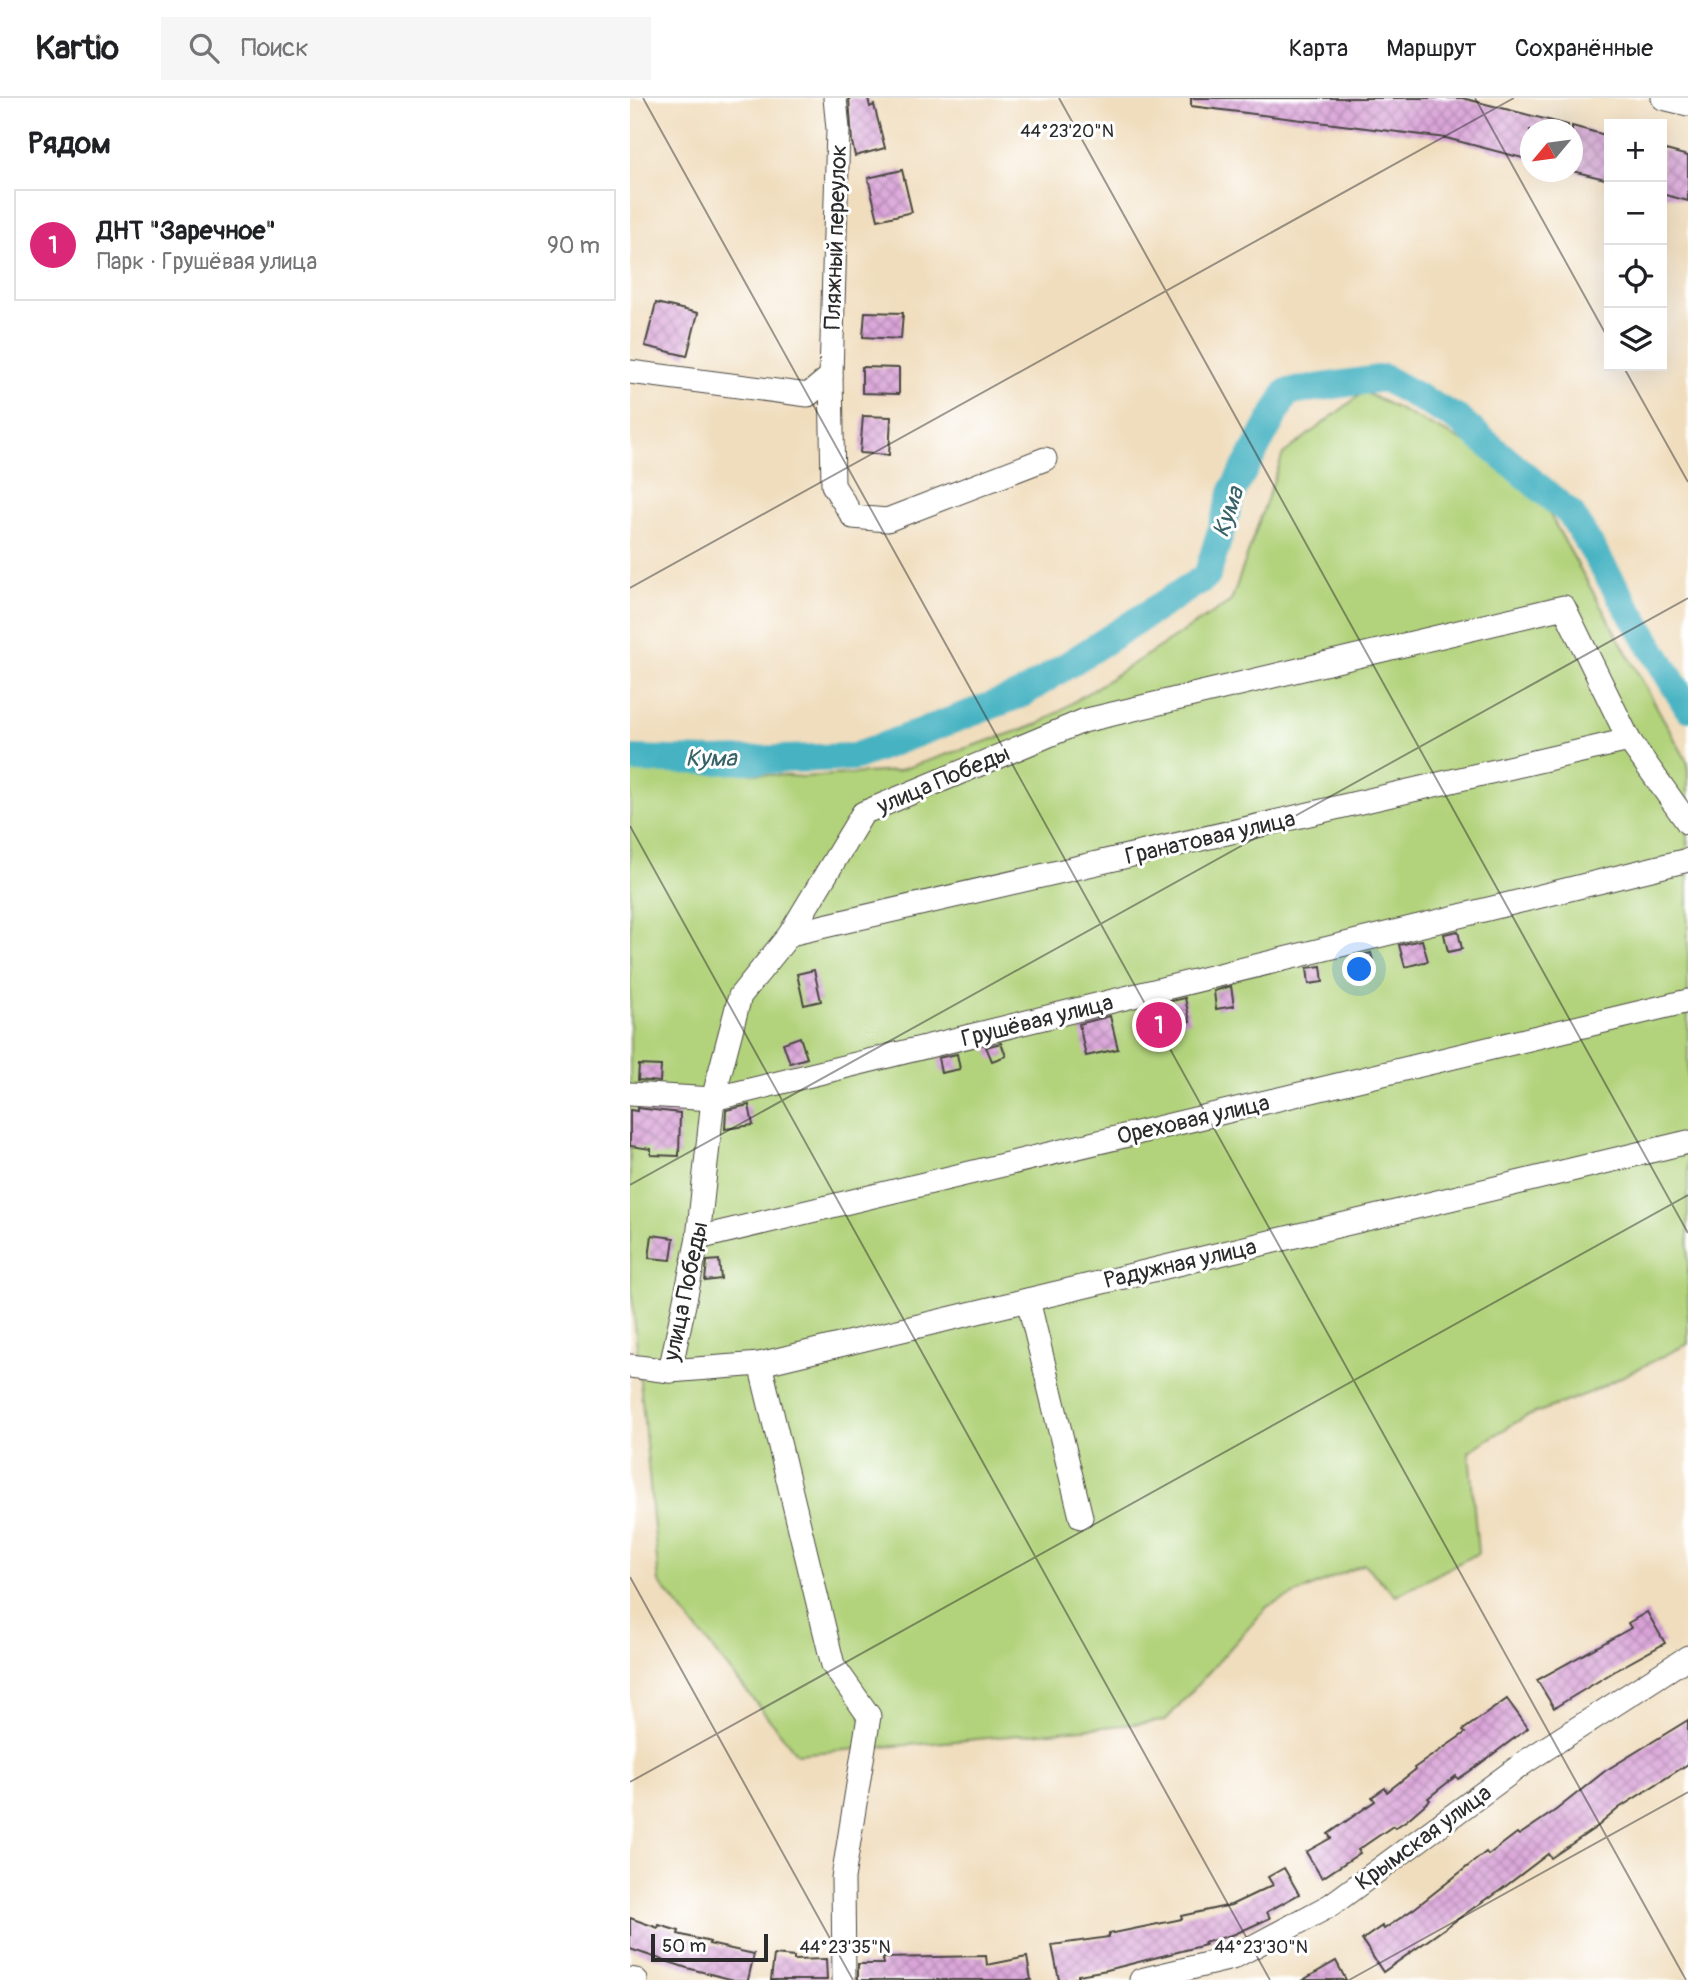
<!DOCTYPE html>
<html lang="ru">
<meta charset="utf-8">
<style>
:root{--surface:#fff;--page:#f6f6f6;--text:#202124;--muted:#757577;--line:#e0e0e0;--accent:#db2777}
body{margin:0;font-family:Pangolin,sans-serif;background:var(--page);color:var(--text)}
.controls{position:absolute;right:21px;top:21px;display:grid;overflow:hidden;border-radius:0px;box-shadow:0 7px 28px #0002}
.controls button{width:63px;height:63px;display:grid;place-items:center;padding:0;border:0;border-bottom:2px solid var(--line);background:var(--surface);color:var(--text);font:35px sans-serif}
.compass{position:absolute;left:890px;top:21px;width:63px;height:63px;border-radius:50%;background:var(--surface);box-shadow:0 7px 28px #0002;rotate:241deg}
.scale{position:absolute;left:21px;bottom:18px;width:117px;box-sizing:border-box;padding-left:7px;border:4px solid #2b2b2b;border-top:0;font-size:19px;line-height:24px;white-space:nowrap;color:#2b2b2b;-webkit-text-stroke:5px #fff;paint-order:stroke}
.you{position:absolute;left:730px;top:872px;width:24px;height:24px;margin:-18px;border:5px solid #fff;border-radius:50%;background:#1a73e8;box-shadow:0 0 0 10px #1a73e833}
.badge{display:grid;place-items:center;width:46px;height:46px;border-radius:50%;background:var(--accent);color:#fff;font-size:23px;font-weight:700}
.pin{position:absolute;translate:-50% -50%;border:4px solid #fff;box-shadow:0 2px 7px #0006}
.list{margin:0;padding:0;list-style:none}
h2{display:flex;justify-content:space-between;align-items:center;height:91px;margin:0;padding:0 28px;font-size:30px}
h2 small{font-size:23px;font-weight:400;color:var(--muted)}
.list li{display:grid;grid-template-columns:46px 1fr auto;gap:21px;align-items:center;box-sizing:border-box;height:112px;margin:0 14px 14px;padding:0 14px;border:2px solid var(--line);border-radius:0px}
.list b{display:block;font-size:26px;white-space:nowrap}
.list p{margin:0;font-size:23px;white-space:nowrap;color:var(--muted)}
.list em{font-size:23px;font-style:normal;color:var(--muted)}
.icon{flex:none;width:38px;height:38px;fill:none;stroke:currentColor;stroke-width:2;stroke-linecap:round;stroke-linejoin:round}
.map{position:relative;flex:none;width:1058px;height:1882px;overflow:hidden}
header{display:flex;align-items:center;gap:42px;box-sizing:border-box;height:98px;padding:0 35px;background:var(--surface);border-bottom:2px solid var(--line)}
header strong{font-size:33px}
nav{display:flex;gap:38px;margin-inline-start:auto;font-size:24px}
.search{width:490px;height:63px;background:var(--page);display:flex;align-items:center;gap:18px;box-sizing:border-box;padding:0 24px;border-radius:0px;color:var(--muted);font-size:26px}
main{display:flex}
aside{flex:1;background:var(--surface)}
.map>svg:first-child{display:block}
</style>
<header>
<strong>Kartio</strong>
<div class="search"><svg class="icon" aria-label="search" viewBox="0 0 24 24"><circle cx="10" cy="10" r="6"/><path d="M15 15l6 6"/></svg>Поиск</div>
<nav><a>Карта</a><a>Маршрут</a><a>Сохранённые</a></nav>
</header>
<main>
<aside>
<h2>Рядом<small></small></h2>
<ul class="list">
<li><span class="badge">1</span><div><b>ДНТ &quot;Заречное&quot;</b><p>Парк · Грушёвая улица</p></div><em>90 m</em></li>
</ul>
</aside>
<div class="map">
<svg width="1058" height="1882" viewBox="0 0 1058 1882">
<defs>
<pattern id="building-cross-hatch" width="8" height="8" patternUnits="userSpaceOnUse" patternTransform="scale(1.75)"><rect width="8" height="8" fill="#d9a2d8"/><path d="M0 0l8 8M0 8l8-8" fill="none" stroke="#b084af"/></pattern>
</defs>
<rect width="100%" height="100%" fill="#fff"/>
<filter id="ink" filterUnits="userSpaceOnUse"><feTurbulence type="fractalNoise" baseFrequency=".0143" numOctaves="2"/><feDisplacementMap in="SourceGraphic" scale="14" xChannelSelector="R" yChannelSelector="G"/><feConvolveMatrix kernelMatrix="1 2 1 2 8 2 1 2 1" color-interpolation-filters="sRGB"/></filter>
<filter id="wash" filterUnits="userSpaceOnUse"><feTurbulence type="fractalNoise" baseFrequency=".00686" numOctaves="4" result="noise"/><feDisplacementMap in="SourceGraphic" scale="28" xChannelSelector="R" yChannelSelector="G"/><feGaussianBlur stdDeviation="1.57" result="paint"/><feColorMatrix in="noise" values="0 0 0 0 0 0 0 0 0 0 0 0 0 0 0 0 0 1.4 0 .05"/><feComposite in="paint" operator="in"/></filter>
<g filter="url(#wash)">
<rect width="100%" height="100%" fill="#f0ddbd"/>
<path fill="#b2d37b" stroke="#6e7f53" stroke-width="2" d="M 734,294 L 837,345 L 915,408 L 1058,665 L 1058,1246 L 959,1295 L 895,1319 L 839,1353 L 848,1455 L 766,1498 L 734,1466 L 638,1508 L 535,1623 L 327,1643 L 167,1656 L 29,1484 L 0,1175 L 0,667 L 173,679 L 267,673 L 409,626 L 601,503 L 653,356 Z"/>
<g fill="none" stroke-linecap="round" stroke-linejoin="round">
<path stroke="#46b3c2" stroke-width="28" d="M 0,661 L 82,663 L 224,659 L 392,596 L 577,478 L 604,390 L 657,294 L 754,280 L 828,321 L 941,416 L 1058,610"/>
</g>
<g id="blocks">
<g fill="url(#building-cross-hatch)">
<path d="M 219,0 L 238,0 L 240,9 L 244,7 L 255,50 L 225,58 L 222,44 Z"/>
<path d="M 561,0 L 832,0 L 938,27 L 938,32 L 900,32 L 900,62 L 816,40 L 561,8 Z"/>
<path d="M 942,28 L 979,38 L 979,82 L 942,73 Z"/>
<path d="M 1032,51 L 1058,58 L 1058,103 L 1032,96 Z"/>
<path d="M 272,72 L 282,114 L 248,122 L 238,80 Z"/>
<path d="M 26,205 L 68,215 L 57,258 L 15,248 Z"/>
<path d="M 235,214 L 273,215 L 271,241 L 233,239 Z"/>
<path d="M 232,269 L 269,270 L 269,296 L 232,295 Z"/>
<path d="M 233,318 L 261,319 L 259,357 L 230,355 Z"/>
<path d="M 828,833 L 832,851 L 818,854 L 814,836 Z"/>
<path d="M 792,842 L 798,863 L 775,869 L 769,847 Z"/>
<path d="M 741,855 L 746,874 L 729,878 L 724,859 Z"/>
<path d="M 691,868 L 693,884 L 679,886 L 677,870 Z"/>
<path d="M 184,872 L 191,903 L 174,907 L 167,876 Z"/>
<path d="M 601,888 L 604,908 L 586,911 L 584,893 Z"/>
<path d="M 555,900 L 560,923 L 543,927 L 537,904 Z"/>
<path d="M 480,918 L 488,951 L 456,958 L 449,926 Z"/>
<path d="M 170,939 L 177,960 L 160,965 L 153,945 Z"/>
<path d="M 371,945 L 376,958 L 362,963 L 356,949 Z"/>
<path d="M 327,956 L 330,971 L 311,975 L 308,960 Z"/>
<path d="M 9,967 L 31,968 L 30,984 L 8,982 Z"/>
<path d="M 119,1007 L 123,1027 L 95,1031 L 96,1012 Z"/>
<path d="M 7,1010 L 50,1015 L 49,1058 L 21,1057 L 21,1051 L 0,1048 L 0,1012 L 7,1013 Z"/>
<path d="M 22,1137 L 44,1140 L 41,1162 L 19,1160 Z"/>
<path d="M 89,1162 L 91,1181 L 75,1183 L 77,1163 Z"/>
<path d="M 1017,1514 L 1035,1545 L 990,1570 L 924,1610 L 907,1582 L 1001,1530 L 998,1525 Z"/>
<path d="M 877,1601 L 898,1630 L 843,1671 L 828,1681 L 826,1678 L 798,1700 L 800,1702 L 777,1722 L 765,1730 L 763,1728 L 728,1752 L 730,1755 L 692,1780 L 676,1754 L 701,1740 L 698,1736 L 745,1703 L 742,1699 L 755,1690 L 757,1694 L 785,1672 L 784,1670 L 835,1635 L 833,1632 Z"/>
<path d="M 1058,1622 L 1058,1666 L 989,1710 L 968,1728 L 921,1760 L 918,1756 L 860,1800 L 859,1799 L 753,1874 L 732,1842 L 752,1828 L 754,1831 L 785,1810 L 856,1754 L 858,1757 L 887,1735 L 889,1737 L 926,1712 L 975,1673 Z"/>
<path d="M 654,1770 L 669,1796 L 637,1814 L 640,1820 L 605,1836 L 574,1845 L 575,1847 L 477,1872 L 448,1877 L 448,1880 L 429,1882 L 422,1847 L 479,1839 L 479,1836 L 552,1821 L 551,1818 L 601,1807 L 643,1787 L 638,1779 Z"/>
<path d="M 0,1820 L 28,1830 L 29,1827 L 49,1833 L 48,1836 L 80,1844 L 79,1846 L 124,1856 L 118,1882 L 104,1882 L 57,1870 L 0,1851 Z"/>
<path d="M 144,1857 L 164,1859 L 164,1862 L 196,1861 L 197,1882 L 141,1882 Z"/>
<path d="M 356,1858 L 357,1867 L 397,1859 L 401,1882 L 228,1882 L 228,1866 L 253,1866 L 253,1860 Z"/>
<path d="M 706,1863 L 716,1882 L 673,1882 Z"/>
</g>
</g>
</g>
<g filter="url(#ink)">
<use href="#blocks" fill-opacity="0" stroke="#494641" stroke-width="2"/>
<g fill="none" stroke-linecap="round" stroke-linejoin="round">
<defs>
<g id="minor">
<path d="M 1033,0 L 1058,6"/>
<path d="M 0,274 L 178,297 L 201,278 L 208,31 L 205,0"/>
<path d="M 201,278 L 203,387 L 223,419 L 257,422 L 415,361"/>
<path d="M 160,836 L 999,642"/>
<path d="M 0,996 L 83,1001 L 1058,762"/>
<path d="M 68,1140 L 1058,903"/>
<path d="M 398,1202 L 451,1419"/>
<path d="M 130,1266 L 203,1567 L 239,1618 L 213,1780 L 214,1882"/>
<path d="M 0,1268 L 40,1273 L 130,1266 L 1058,1044"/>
<path d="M 40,1273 L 68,1140 L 83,1001 L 110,898 L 160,836 L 233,715 L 453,623 L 934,509 L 999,642 L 1058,725"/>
<path d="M 0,1881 L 6,1882"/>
<path d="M 511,1882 L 602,1860 L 701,1807 L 898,1662 L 1058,1559"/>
</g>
</defs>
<use href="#minor" stroke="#494641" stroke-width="25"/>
<use href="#minor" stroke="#fff" stroke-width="23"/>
</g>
</g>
<path fill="none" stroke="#2b2b2b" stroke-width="2" stroke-opacity="0.45" d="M 13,0 L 1056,1882M 429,0 L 1058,1135M 845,0 L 979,242M 993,268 L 1058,384M 0,490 L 884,0M 0,728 L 640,1882M 0,1087 L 1058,500M 0,1479 L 223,1882M 0,1684 L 1058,1097M 719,1882 L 1058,1694"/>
<g text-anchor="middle" stroke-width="6" stroke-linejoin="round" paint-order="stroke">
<g font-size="23" fill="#2b2b2b" stroke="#fff">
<text transform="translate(205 139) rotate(-88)" y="8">Пляжный переулок</text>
<text transform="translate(313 681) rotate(-23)" y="8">улица Победы</text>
<text transform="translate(580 739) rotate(-13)" y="8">Гранатовая улица</text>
<text transform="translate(407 922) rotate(-14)" y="8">Грушёвая улица</text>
<text transform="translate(563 1021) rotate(-13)" y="8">Ореховая улица</text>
<text transform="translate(550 1165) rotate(-13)" y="8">Радужная улица</text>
<text transform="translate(55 1193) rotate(-78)" y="8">улица Победы</text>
<text transform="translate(793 1739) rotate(-36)" y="8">Крымская улица</text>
</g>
<g font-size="24" font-style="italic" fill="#366167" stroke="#fff">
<text transform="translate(598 414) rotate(-71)" y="8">Кума</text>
<text x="81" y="668">Кума</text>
</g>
</g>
<g font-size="18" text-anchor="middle" fill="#2b2b2b" stroke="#fff" stroke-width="6" stroke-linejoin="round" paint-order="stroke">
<text x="437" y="39">44°23'20"N</text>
<text x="215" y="1855">44°23'35"N</text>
<text x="631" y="1855">44°23'30"N</text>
</g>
</svg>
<div class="controls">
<button>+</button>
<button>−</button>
<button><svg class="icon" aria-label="locate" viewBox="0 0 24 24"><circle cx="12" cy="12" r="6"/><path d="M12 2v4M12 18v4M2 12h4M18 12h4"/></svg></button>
<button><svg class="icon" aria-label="layers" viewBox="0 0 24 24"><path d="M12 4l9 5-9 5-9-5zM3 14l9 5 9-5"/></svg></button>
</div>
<svg class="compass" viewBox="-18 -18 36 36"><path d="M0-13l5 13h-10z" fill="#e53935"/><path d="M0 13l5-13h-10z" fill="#757577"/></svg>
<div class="scale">50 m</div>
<div class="you"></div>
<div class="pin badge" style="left:529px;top:927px">1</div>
</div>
</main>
